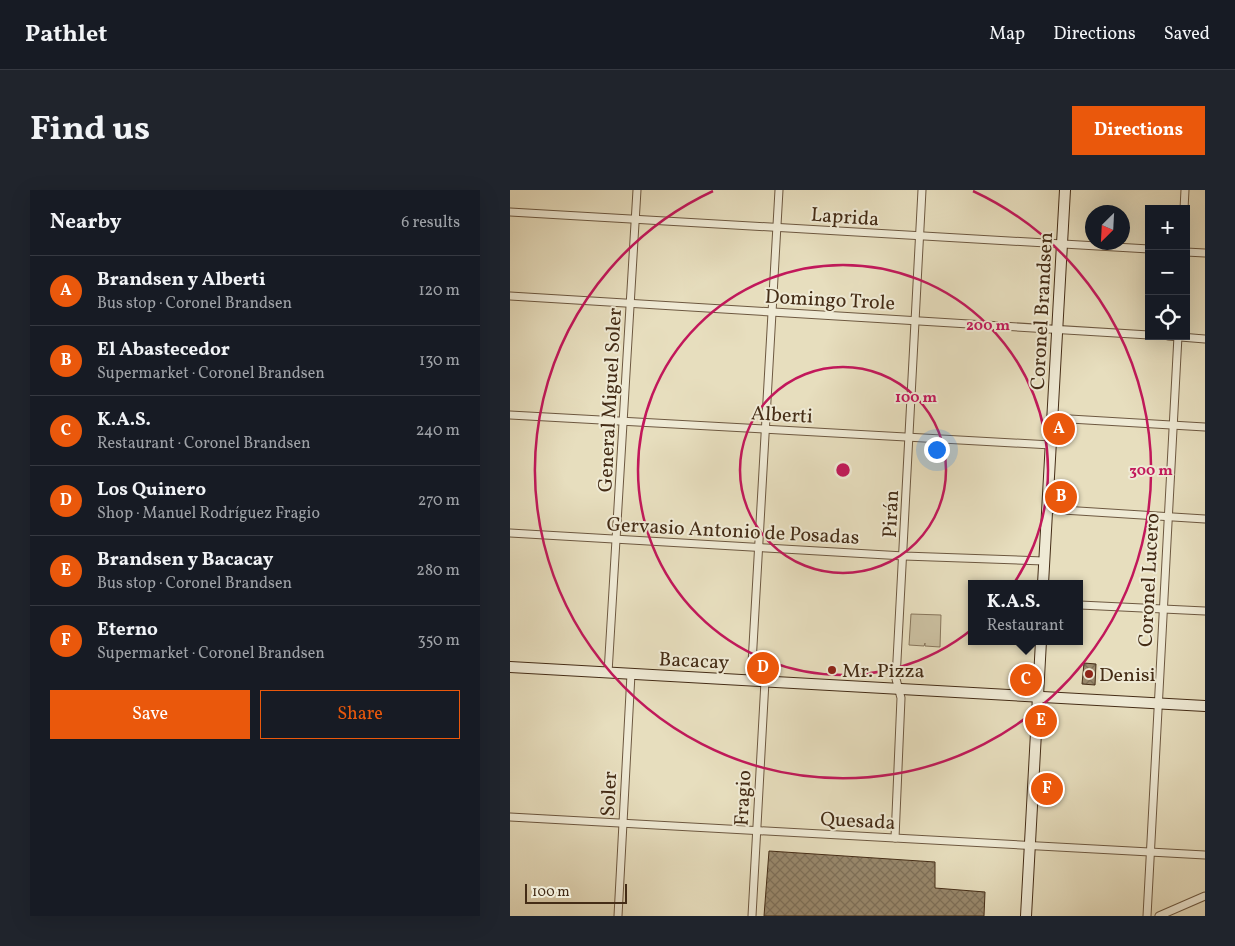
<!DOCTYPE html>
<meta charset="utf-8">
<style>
:root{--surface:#171b24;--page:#20242c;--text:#f1f3f6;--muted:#9ea1a6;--line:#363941;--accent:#ea580c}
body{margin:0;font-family:Vollkorn,serif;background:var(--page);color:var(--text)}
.controls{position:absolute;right:15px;top:15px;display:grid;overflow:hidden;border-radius:0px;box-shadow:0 5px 20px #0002}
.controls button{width:45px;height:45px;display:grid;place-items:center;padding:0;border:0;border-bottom:1px solid var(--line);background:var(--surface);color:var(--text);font:25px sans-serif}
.compass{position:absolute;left:575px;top:15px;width:45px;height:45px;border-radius:50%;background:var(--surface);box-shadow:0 5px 20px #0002;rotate:204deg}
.scale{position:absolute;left:15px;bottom:12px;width:102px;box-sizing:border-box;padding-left:5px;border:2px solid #442c16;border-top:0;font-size:14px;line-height:18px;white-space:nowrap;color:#442c16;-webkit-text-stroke:4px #efead5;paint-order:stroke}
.you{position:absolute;left:426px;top:259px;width:18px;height:18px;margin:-12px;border:4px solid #fff;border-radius:50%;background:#1a73e8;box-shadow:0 0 0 8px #1a73e833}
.badge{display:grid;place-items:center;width:32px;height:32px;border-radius:50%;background:var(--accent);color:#fff;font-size:16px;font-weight:700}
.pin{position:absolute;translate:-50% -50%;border:2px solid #fff;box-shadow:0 1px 5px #0006}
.popup{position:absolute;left:458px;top:390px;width:115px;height:65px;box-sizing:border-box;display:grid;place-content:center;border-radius:0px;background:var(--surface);filter:drop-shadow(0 1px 4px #0005);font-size:16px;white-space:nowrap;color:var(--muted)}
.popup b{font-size:19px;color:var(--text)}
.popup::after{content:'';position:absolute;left:50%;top:100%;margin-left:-10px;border:10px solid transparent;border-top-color:var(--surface)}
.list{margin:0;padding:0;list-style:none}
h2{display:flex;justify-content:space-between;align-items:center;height:65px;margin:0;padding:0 20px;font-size:21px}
h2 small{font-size:16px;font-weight:400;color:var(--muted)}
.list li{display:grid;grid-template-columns:32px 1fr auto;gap:15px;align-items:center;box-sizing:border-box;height:70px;padding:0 20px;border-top:1px solid var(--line)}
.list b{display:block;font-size:19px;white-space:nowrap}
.list p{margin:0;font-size:16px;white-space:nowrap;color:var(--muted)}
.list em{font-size:16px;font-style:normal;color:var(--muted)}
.actions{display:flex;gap:10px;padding:15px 20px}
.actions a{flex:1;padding:11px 0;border:1px solid var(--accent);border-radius:0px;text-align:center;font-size:18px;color:var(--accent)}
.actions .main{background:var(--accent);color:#fff}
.icon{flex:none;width:28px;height:28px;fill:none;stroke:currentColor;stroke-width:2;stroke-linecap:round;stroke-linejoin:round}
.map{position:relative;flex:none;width:695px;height:726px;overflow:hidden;border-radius:0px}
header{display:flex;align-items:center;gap:30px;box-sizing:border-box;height:70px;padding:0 25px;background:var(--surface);border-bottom:1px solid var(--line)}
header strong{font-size:24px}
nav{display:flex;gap:28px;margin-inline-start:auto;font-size:18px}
.intro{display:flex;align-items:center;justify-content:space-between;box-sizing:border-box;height:120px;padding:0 30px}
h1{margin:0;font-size:35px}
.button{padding:12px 22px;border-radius:0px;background:var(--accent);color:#fff;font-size:18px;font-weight:700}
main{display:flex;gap:30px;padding:0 30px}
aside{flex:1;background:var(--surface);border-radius:0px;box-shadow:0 5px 20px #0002}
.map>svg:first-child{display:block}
</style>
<header>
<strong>Pathlet</strong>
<nav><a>Map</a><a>Directions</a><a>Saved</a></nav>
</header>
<div class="intro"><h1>Find us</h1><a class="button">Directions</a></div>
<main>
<aside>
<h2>Nearby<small>6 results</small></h2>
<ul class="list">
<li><span class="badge">A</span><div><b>Brandsen y Alberti</b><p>Bus stop · Coronel Brandsen</p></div><em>120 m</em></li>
<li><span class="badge">B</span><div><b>El Abastecedor</b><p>Supermarket · Coronel Brandsen</p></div><em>130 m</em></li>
<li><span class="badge">C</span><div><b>K.A.S.</b><p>Restaurant · Coronel Brandsen</p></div><em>240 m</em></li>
<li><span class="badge">D</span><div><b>Los Quinero</b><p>Shop · Manuel Rodríguez Fragio</p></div><em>270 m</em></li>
<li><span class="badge">E</span><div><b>Brandsen y Bacacay</b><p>Bus stop · Coronel Brandsen</p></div><em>280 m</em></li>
<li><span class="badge">F</span><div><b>Eterno</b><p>Supermarket · Coronel Brandsen</p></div><em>350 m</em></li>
</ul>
<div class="actions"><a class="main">Save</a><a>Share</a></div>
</aside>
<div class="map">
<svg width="695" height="726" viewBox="0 0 695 726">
<defs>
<pattern id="building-cross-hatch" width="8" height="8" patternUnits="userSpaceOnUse" patternTransform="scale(1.25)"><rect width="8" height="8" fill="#99896d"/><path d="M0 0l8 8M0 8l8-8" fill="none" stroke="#7e7059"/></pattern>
</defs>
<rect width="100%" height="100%" fill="#e7debe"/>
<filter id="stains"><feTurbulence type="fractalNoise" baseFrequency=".004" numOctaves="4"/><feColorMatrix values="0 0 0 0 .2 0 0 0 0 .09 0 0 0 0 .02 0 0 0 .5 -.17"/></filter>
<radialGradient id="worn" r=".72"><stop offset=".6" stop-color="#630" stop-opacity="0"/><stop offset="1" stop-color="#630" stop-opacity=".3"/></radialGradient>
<path fill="#cbc0a1" stroke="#88765c" d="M 401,424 L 431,425 L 430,457 L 415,456 L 415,453 L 414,456 L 399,455 Z"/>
<g fill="url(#building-cross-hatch)" stroke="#442c16">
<path d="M 545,301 L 558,302 L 557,315 L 546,314 L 544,312 Z"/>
<path d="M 574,473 L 586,474 L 585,495 L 572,494 Z"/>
<path d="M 247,475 L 260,476 L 259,484 L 249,483 L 247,481 Z"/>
<path d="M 510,485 L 521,486 L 521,494 L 517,496 L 510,496 Z"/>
<path d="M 530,594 L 547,595 L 546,605 L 530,604 Z"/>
<path d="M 259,661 L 425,672 L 425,698 L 475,702 L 474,726 L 254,726 Z"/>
</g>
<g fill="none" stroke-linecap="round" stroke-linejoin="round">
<defs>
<g id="street">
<path d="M 674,19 L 675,0"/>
<path d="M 0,22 L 639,59"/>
<path d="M 676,62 L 695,63"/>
<path d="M 0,106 L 639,145"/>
<path d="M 658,146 L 695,149"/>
<path d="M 0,225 L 541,255"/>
<path d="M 543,228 L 695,237"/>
<path d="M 537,319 L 695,329"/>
<path d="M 0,343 L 394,366 L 534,371"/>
<path d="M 570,415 L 695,421"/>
<path d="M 98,483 L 127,0"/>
<path d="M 241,491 L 269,0"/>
<path d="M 0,627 L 695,665"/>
<path d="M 385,648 L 391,508 L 386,489 L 412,0"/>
<path d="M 108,726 L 121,484"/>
<path d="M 242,726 L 255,491"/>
<path d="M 637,726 L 668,146"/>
<path d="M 649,726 L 695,706"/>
</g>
<g id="secondary">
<path d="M 533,394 L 555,0"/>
<path d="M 0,477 L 695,516"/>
<path d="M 516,726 L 531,451"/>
</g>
</defs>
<use href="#street" stroke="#6d5840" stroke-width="9"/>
<use href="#secondary" stroke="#442c16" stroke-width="12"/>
<use href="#street" stroke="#efead5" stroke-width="7"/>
<use href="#secondary" stroke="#efead5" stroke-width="10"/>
</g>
<g fill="none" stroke="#c2185b" stroke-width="2.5">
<circle cx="333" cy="280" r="103"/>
<circle cx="333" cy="280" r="205"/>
<path d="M463 1A308 308 0 1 1 203 1"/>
</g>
<g fill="#8f2418" stroke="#efead5" stroke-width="2">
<circle cx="322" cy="480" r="5"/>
<circle cx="579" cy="484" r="5"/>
</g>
<g text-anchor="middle" stroke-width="4" stroke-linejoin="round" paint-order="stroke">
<g font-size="20" fill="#442c16" stroke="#efead5">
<text transform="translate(335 26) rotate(4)" y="7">Laprida</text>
<text transform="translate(320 109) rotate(3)" y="7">Domingo Trole</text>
<text transform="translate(531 121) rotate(-87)" y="7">Coronel Brandsen</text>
<text transform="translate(99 210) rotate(-87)" y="7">General Miguel Soler</text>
<text transform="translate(272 224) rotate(3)" y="7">Alberti</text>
<text transform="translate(380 324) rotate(-87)" y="7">Pirán</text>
<text transform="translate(223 340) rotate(3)" y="7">Gervasio Antonio de Posadas</text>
<text transform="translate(638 390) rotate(-87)" y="7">Coronel Lucero</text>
<text transform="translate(184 470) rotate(3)" y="7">Bacacay</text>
<text transform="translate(98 604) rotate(-87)" y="7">Soler</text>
<text transform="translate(232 608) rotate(-87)" y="7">Fragio</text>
<text transform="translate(348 630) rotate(3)" y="7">Quesada</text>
</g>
<g font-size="20" fill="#442c16" stroke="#efead5" text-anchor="start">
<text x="332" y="487">Mr. Pizza</text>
<text x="589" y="491">Denisi</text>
</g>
</g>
<circle cx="333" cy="280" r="8" fill="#c2185b" stroke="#efead5" stroke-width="2.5"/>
<g font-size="15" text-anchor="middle" font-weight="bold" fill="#c2185b" stroke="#efead5" stroke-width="4" stroke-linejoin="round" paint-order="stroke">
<text x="478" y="140">200 m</text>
<text x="406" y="212">100 m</text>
<text x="641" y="285">300 m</text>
</g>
<rect width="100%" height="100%" filter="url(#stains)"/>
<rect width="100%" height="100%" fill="url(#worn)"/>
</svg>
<div class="controls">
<button>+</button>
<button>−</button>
<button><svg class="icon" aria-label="locate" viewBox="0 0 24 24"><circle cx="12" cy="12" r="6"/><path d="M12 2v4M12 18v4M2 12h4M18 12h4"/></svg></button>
</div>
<svg class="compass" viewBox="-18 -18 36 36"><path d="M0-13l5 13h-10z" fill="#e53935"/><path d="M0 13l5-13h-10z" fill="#9ea1a6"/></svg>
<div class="scale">100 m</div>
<div class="you"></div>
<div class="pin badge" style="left:549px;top:239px">A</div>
<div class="pin badge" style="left:551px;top:307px">B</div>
<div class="pin badge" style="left:516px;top:490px">C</div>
<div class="popup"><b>K.A.S.</b>Restaurant</div>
<div class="pin badge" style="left:253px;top:478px">D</div>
<div class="pin badge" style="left:531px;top:531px">E</div>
<div class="pin badge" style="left:537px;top:599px">F</div>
</div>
</main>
